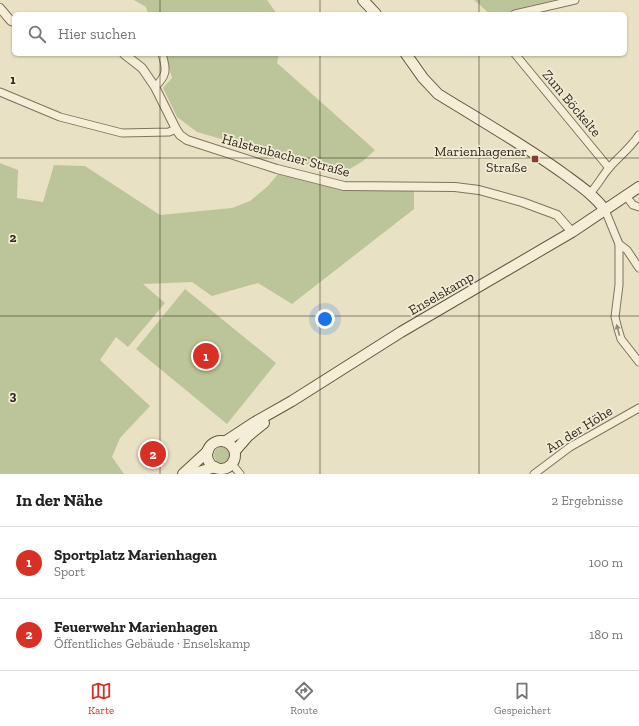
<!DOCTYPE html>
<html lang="de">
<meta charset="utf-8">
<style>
:root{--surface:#fff;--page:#f2f2f2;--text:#222;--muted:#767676;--line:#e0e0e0;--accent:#d93025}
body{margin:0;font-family:"Zilla Slab",serif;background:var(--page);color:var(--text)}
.you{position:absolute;left:325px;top:319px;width:14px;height:14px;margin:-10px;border:3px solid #fff;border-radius:50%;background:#1a73e8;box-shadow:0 0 0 6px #1a73e833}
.badge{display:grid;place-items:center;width:26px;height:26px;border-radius:50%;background:var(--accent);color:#fff;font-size:13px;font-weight:700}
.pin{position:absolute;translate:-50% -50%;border:2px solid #fff;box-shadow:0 1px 4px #0006}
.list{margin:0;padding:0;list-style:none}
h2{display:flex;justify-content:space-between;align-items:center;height:52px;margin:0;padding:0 16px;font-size:17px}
h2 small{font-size:13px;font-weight:400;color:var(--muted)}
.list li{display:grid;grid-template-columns:26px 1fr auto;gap:12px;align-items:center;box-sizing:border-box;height:72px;padding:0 16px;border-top:1px solid var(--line)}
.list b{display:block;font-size:15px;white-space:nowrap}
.list p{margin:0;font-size:13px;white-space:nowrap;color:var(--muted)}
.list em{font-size:13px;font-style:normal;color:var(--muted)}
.icon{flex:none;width:22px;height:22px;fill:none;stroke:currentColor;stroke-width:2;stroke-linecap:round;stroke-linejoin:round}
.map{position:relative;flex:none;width:639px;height:474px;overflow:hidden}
.search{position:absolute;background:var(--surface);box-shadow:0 1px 3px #0004;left:12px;right:12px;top:12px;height:44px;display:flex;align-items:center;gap:10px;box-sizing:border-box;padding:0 14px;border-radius:6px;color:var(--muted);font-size:15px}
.sheet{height:196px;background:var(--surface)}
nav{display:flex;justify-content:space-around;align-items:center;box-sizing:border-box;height:56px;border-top:1px solid var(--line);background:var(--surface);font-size:11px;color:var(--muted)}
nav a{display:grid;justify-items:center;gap:2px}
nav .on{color:var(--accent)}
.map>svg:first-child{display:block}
</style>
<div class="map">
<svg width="639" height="474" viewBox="0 0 639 474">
<rect width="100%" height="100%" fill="#e9e1c4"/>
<g fill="#bcc599">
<path d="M 134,0 L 267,0 L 277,14 L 148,14 L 146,7 Z"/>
<path d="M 474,0 L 555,0 L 529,6 L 505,14 L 490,14 Z"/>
<path d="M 165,54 L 279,54 L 277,63 L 375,150 L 363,161 L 348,170 L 338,174 L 284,157 L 197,132 L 177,117 L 163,88 L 172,78 Z"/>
<path d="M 0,163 L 18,170 L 17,198 L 43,202 L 54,165 L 85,166 L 160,215 L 232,208 L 250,201 L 268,186 L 278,174 L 346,190 L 414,190 L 414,209 L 292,304 L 258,283 L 212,296 L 192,282 L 143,284 L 165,303 L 128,347 L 116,337 L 100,360 L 150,406 L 120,438 L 112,457 L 124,474 L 0,474 Z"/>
<path d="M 185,289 L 276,363 L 227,424 L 136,349 Z"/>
<circle cx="222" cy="455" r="8"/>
</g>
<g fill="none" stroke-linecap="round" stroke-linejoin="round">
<defs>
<g id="minor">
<path d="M 515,14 L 575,0"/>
<path d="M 515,54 L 609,168"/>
<path d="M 155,87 C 167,75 167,70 162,54"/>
<path d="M 0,92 L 60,117 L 122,133 L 169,132 L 176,129"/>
<path d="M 590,193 C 598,185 602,176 609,168 C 619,156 630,149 639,135"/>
<path d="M 626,196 L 633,205 L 639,207"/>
<path d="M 605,210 L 619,244 L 619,285 L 615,317 L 618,329 L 621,339 L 639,362"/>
<path d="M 619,244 L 627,250 L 639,268"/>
<path d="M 232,464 L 240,474"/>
<path d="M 534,474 L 570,447 L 639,408"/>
</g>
<g id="tertiary">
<path d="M 0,8 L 11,21 L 14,22"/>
<path d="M 124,54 L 142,68 L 155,87 L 176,129 L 180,135 L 187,140 L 277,169 L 344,186 L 455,187 L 479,190 L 522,202 L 557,215 L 572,232"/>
</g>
<g id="secondary">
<path d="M 363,0 L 376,14"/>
<path d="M 406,54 L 423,78 L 438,94 C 480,120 524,145 564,174 C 579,185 594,195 605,210"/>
<path d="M 226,441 L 255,422 L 292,401 L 401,332 L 572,232 L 639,187"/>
<circle cx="221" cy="455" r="14"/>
<path d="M 235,451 L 248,436 L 264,423"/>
<path d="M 183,474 L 208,451"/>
<path d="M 192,474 L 215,467"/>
</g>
</defs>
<use href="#minor" stroke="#81735d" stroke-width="9"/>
<use href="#tertiary" stroke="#81735d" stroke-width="10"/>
<use href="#secondary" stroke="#635540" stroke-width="12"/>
<use href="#minor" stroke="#f5eed6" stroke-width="7"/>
<use href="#tertiary" stroke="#f5eed6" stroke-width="8"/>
<use href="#secondary" stroke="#f5eed6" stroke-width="10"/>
</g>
<defs><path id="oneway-solid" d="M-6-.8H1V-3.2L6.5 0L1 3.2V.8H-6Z"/></defs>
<use fill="#948c7a" href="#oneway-solid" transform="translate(618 330) rotate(-105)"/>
<path fill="none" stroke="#332a1f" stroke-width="1" stroke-opacity="0.55" d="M 160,0 L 160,14M 320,0 L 320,14M 479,0 L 479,14M 160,54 L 160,474M 320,54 L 320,474M 479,54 L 479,474M 0,158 L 639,158M 0,316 L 639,316"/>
<rect fill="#893a33" stroke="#f1ebd3" stroke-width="1.5" x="531" y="155" width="8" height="8" rx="2"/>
<g text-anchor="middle" stroke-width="3.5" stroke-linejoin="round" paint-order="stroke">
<g font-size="14" fill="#332a1f" stroke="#f1ebd3">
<text transform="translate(572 103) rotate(50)" y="5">Zum Böckelte</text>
<text transform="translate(286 155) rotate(15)" y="5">Halstenbacher Straße</text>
<text transform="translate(441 293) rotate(-30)" y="5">Enselskamp</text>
<text transform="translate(579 429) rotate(-32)" y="5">An der Höhe</text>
</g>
<g font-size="14" fill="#332a1f" stroke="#f1ebd3" text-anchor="end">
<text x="527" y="156">Marienhagener<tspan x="527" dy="16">Straße</tspan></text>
</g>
</g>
<g font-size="13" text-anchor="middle" font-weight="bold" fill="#332a1f" stroke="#f1ebd3" stroke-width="3.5" stroke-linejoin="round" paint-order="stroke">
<text x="13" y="84">1</text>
<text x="13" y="242">2</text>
<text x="13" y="400">3</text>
</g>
</svg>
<div class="you"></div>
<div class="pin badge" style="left:206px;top:356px">1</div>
<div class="pin badge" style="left:153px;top:454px">2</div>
<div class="search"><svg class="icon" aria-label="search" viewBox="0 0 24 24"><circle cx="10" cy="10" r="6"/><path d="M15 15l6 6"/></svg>Hier suchen</div>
</div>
<section class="sheet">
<h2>In der Nähe<small>2 Ergebnisse</small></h2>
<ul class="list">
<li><span class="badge">1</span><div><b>Sportplatz Marienhagen</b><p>Sport</p></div><em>100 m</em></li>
<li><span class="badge">2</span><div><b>Feuerwehr Marienhagen</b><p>Öffentliches Gebäude · Enselskamp</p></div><em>180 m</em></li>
</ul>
</section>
<nav>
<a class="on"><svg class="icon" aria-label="map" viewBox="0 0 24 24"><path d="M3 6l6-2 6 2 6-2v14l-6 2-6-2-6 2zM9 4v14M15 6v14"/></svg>Karte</a>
<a><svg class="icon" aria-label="directions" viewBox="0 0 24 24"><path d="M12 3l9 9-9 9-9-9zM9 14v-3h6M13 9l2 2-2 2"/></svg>Route</a>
<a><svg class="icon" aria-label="saved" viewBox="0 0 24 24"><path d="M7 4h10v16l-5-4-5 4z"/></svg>Gespeichert</a>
</nav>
